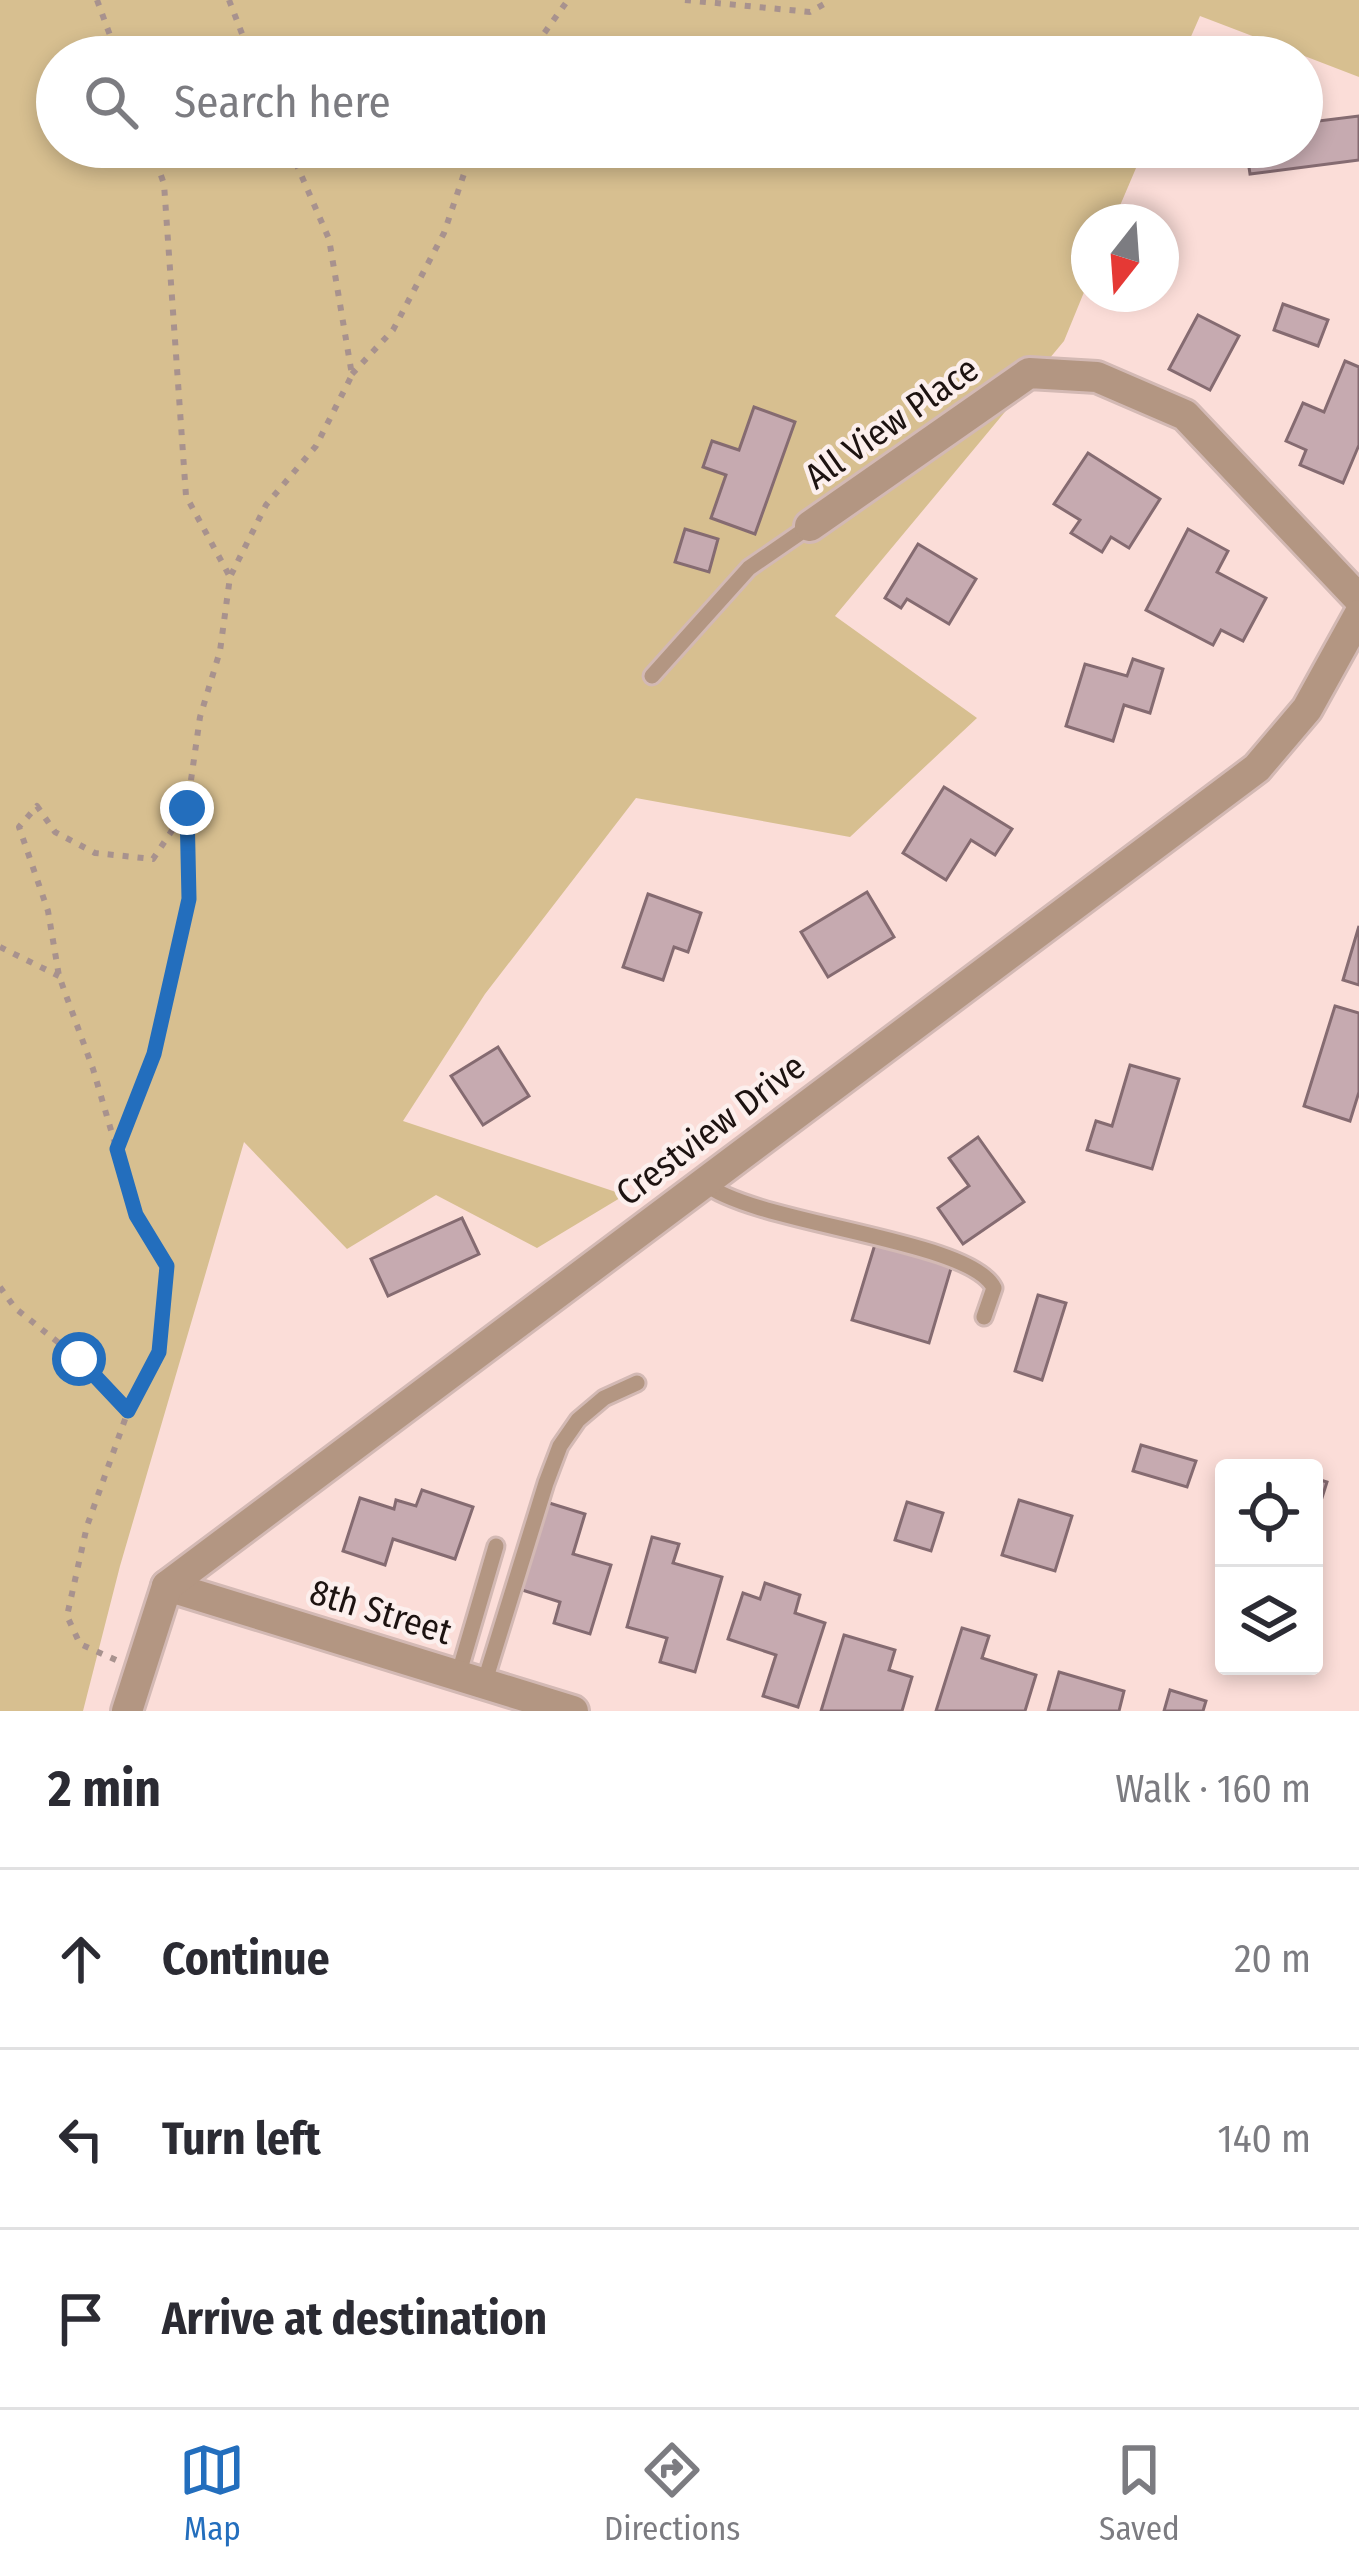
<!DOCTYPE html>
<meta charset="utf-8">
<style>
:root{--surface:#fff;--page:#f2f2f3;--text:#2b2b33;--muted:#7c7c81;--line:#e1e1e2;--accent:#236ebd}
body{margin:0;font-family:"Fira Sans Condensed",sans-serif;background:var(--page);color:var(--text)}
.controls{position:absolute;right:36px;bottom:36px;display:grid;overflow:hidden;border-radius:12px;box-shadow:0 6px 18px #0003}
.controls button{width:108px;height:108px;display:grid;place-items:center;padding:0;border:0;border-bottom:3px solid var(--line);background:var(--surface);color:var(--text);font:60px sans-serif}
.compass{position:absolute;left:1071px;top:204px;width:108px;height:108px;border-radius:50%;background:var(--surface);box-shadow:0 6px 18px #0003;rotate:197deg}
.stop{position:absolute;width:36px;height:36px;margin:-27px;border:9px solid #236ebd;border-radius:50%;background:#fff}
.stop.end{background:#236ebd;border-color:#fff;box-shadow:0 3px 12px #0008}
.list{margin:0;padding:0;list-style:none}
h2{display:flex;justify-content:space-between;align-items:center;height:156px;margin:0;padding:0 48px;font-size:51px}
h2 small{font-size:39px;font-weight:400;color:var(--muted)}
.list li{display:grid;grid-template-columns:78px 1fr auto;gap:36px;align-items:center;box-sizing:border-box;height:180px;padding:0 48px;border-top:3px solid var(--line)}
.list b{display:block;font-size:45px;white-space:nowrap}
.list em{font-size:39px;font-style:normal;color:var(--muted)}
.icon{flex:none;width:66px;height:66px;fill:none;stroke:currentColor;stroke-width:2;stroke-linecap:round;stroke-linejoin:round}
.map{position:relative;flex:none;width:1359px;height:1711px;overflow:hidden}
.search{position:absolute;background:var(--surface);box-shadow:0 6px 18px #0003;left:36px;right:36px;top:36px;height:132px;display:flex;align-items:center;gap:30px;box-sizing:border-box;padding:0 42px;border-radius:66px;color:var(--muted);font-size:45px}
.sheet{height:696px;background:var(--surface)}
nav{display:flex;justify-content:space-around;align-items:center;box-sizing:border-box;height:168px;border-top:3px solid var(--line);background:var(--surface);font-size:33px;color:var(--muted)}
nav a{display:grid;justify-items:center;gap:6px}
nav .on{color:var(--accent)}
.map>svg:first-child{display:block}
</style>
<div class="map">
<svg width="1359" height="1711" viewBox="0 0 1359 1711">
<rect width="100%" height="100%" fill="#fbddd8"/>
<path fill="#d7bf90" d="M 0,0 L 1359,0 L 1359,77 L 1200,16 L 1182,57 L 57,57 L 57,147 L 1145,147 L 1113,222 L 1089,222 L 1089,280 L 1064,341 L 835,616 L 977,718 L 850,837 L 636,798 L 485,994 L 403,1121 L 625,1195 L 537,1248 L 436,1195 L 347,1249 L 244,1142 L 120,1566 L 83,1711 L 0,1711 Z"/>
<g fill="#c6aab0" stroke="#856b71" stroke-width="3">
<path d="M 1359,116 L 1359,160 L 1250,174 L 1246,147 L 1302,147 L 1302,123 Z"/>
<path d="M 1283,304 L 1328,320 L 1318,346 L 1274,330 Z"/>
<path d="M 1198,315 L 1239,336 L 1210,390 L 1169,369 Z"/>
<path d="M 1345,361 L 1359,367 L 1359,445 L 1343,483 L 1300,465 L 1306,450 L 1286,441 L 1303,403 L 1324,412 Z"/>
<path d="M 754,407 L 795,422 L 755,534 L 711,518 L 726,475 L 703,467 L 712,441 L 739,450 Z"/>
<path d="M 1088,453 L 1160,499 L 1129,548 L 1111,537 L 1102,552 L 1071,533 L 1080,520 L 1054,504 Z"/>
<path d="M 685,529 L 718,539 L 709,572 L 675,562 Z"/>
<path d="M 1188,529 L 1228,551 L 1217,572 L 1266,598 L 1243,641 L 1221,630 L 1213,645 L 1146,610 Z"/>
<path d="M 918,544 L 976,579 L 949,624 L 907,599 L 901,608 L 885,598 Z"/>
<path d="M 1133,659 L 1163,669 L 1150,713 L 1124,705 L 1113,741 L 1066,726 L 1085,664 L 1127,676 Z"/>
<path d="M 944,787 L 1012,829 L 995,855 L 971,840 L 946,880 L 903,853 Z"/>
<path d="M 867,892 L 894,937 L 828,977 L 801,932 Z"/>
<path d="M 648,894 L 701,913 L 688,952 L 674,947 L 663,980 L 623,967 Z"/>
<path d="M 1359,926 L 1359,985 L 1343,980 Z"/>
<path d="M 1335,1006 L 1359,1013 L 1359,1092 L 1350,1121 L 1304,1106 Z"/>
<path d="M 498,1047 L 529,1096 L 483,1125 L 451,1076 Z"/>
<path d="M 1130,1065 L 1179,1079 L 1152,1169 L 1087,1150 L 1096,1121 L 1112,1126 Z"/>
<path d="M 978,1137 L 1024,1202 L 963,1244 L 938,1208 L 969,1186 L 949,1158 Z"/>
<path d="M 462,1218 L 479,1254 L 388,1296 L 371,1259 Z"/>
<path d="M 876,1241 L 952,1265 L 929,1343 L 852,1320 Z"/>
<path d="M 1038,1295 L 1066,1303 L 1042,1380 L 1015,1371 Z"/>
<path d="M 1141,1445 L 1196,1461 L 1187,1487 L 1133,1471 Z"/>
<path d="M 1314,1478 L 1327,1482 L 1314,1523 Z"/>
<path d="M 422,1490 L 473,1507 L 455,1559 L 393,1539 L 385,1565 L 343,1551 L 360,1498 L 394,1509 L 396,1500 L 416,1506 Z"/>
<path d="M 1019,1500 L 1072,1516 L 1055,1571 L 1002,1555 Z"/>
<path d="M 546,1502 L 585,1514 L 573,1554 L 611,1565 L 590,1634 L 554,1623 L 560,1602 L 519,1589 Z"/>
<path d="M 907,1502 L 943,1513 L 931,1551 L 895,1540 Z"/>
<path d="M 652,1537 L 679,1544 L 673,1563 L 722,1577 L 695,1672 L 660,1662 L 667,1638 L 627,1627 Z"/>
<path d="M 765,1583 L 800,1595 L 795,1613 L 825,1623 L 798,1707 L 763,1696 L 776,1655 L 728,1639 L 743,1593 L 760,1599 Z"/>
<path d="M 962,1628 L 989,1636 L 982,1658 L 1036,1675 L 1025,1711 L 936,1711 Z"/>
<path d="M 844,1635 L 895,1650 L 889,1670 L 912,1677 L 902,1711 L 821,1711 Z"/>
<path d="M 1059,1672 L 1124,1691 L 1119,1711 L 1048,1711 Z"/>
<path d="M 1170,1690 L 1206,1701 L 1203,1711 L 1164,1711 Z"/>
</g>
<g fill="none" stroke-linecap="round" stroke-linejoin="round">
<defs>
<g id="service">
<path d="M 652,676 L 749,568 L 810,526"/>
<path d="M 704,1183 C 756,1225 971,1239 994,1288 L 984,1317"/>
<path d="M 458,1676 L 496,1546"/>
<path d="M 484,1684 L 546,1483 L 560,1446 L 578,1420 L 604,1398 L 637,1383"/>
</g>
<g id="minor">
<path d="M 810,526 L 1029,373 L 1097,377 L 1185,415 L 1359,599"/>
<path d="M 167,1586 L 573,1711"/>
<path d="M 127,1711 L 167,1586 L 1257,768 L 1307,709 L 1359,615"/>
</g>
</defs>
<use href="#service" stroke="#d3b9b4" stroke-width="21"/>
<use href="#minor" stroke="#d3b9b4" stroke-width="36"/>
<g stroke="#a8928e" stroke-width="6" stroke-dasharray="6 9" stroke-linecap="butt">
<path d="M 97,0 L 118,57"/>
<path d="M 229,0 L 251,57"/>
<path d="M 685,0 L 810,12 L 831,0"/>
<path d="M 527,57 L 568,0"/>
<path d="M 151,147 L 164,184 L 186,496 L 230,577"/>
<path d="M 352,374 L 393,330 L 444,233 L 473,147"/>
<path d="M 0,947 L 59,976"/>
<path d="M 118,1146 L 154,1054 L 189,899 L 187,809"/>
<path d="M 0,1287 L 15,1308 L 79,1359 L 128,1411 L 159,1352 L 167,1266 L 136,1215 L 93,1069 L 59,976 L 48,911 L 19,827 L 37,806 L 55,832 L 95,853 L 153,859 L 187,808 L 200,717 L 220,651 L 230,577 L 266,505 L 316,446 L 352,375 L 329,239 L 289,147"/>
<path d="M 116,1660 L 80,1644 L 67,1616 L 87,1526 L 128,1411"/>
</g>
<use href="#service" stroke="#b39682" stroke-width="15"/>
<use href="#minor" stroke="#b39682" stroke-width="30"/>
</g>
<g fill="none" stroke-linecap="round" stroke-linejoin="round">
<path stroke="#236ebd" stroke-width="15" d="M 79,1359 L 128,1411 L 159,1352 L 167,1266 L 136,1215 L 117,1149 L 154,1054 L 189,899 L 187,808"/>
</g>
<g text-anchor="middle" stroke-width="9" stroke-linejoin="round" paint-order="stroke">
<g font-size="36" fill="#1d1311" stroke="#fcefed">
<text transform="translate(891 422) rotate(-35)" y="13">All View Place</text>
<text transform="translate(710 1129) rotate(-37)" y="13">Crestview Drive</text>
<text transform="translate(381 1611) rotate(17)" y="13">8th Street</text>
</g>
</g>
</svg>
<div class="controls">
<button><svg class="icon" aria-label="locate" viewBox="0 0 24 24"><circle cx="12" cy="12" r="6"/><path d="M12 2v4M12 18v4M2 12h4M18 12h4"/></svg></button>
<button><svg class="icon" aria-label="layers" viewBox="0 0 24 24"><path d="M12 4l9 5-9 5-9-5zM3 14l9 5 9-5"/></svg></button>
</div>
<svg class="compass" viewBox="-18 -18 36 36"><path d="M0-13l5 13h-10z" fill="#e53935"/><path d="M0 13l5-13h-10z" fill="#7c7c81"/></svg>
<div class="stop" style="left:79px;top:1359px"></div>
<div class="stop end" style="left:187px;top:808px"></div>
<div class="search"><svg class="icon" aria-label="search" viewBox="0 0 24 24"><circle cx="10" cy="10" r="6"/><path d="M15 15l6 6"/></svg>Search here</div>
</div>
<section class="sheet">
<h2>2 min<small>Walk · 160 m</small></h2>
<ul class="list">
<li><svg class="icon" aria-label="ahead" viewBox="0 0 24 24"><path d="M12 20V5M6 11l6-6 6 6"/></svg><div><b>Continue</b></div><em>20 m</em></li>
<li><svg class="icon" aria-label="left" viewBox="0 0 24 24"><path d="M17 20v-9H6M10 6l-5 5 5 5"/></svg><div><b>Turn left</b></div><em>140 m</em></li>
<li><svg class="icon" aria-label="arrive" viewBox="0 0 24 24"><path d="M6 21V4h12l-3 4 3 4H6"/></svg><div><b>Arrive at destination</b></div></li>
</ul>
</section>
<nav>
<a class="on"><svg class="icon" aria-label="map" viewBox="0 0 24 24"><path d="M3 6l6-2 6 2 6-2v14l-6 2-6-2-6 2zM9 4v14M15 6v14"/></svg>Map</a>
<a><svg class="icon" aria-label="directions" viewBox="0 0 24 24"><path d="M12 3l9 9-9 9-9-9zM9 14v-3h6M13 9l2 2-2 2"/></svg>Directions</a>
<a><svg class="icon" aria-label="saved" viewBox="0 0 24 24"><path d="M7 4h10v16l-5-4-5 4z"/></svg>Saved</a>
</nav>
